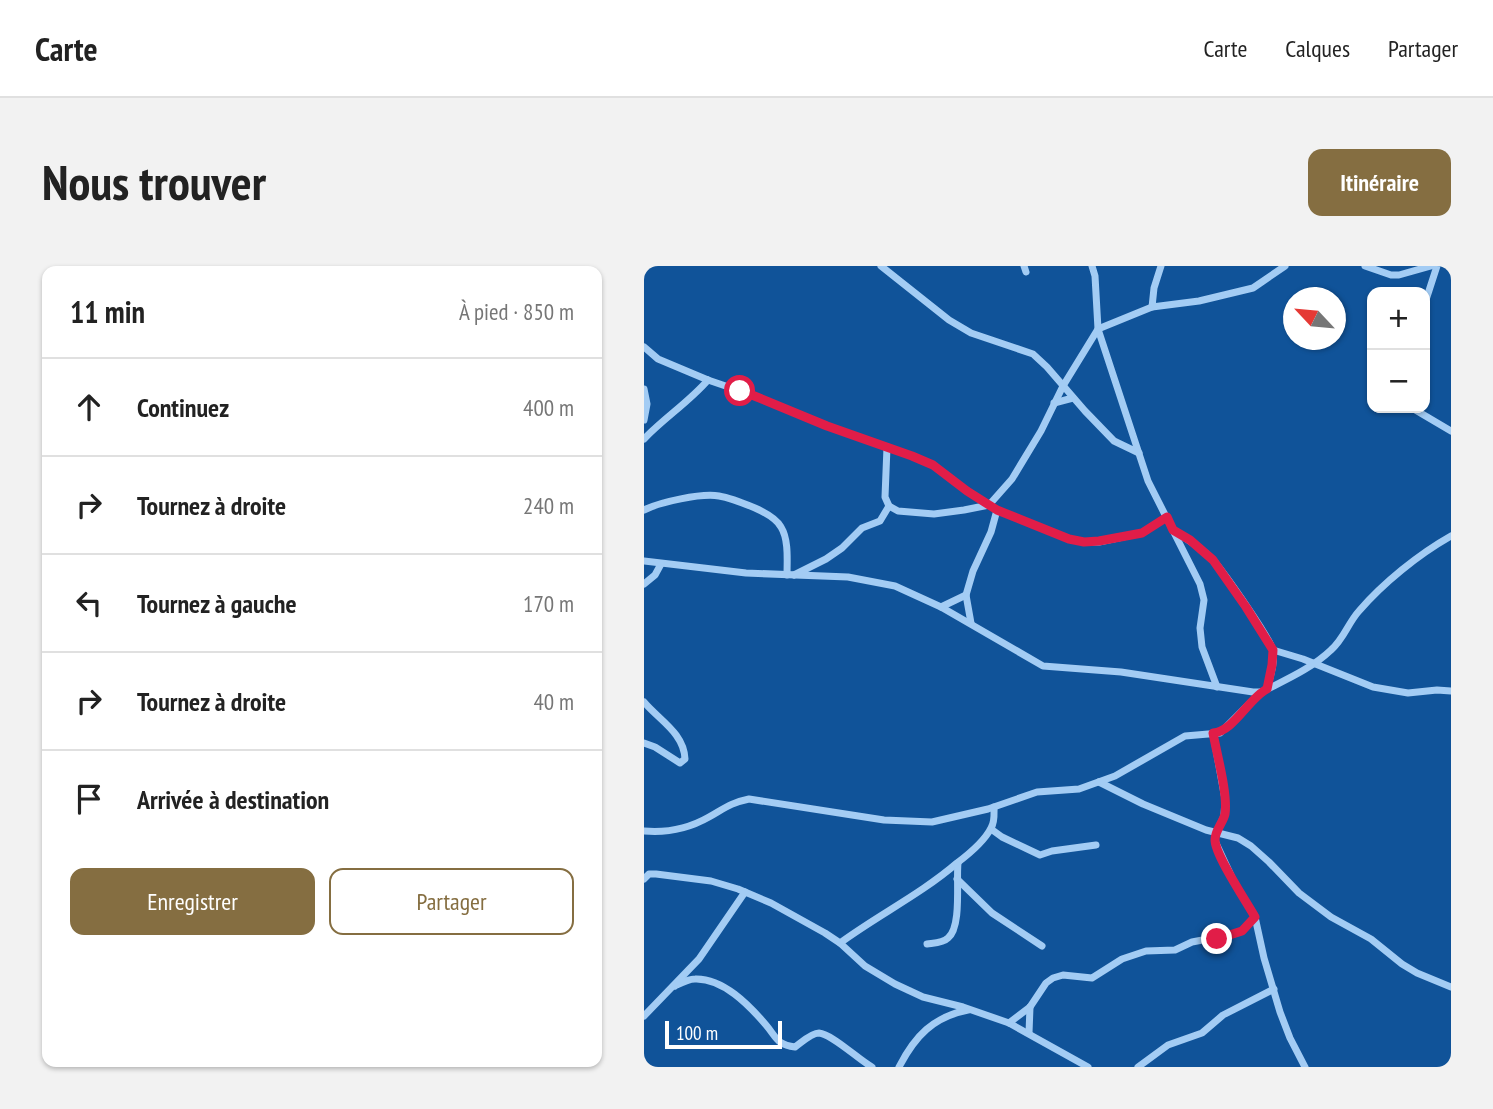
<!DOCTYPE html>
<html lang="fr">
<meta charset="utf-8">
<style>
:root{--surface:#fff;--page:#f2f2f2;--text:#222;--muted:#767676;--line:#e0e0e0;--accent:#856e41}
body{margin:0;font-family:"PT Sans Narrow",sans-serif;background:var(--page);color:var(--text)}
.controls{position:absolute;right:21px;top:21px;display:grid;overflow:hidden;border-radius:14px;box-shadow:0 2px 5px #0004}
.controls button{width:63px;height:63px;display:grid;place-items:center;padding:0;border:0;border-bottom:2px solid var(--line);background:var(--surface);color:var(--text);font:35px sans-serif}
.compass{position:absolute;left:639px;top:21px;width:63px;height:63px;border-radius:50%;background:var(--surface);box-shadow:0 2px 5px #0004;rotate:296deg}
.scale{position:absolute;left:21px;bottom:18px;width:117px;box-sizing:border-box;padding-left:7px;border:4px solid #fff;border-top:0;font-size:19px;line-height:24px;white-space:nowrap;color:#fff;-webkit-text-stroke:5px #105399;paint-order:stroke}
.stop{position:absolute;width:21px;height:21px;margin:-16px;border:5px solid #e11d48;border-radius:50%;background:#fff}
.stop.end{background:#e11d48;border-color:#fff;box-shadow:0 2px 7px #0008}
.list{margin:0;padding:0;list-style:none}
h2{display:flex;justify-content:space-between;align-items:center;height:91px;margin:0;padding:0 28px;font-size:30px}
h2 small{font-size:23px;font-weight:400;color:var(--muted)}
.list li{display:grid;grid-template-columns:46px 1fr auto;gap:21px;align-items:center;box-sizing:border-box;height:98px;padding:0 28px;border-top:2px solid var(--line)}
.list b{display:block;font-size:26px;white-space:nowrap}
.list em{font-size:23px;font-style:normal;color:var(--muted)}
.actions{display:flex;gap:14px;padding:21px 28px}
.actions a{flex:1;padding:16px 0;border:2px solid var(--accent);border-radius:14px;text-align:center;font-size:24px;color:var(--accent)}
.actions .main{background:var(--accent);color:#fff}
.icon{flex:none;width:38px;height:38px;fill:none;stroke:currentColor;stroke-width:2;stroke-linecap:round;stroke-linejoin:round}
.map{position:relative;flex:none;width:807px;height:801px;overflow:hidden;border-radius:14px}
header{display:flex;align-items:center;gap:42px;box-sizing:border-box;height:98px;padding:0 35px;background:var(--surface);border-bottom:2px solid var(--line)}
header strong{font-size:33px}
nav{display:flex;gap:38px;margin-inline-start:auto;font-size:24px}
.intro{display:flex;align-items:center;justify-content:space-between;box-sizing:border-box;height:168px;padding:0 42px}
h1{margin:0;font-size:49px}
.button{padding:18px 32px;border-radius:14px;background:var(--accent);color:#fff;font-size:24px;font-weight:700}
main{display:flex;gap:42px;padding:0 42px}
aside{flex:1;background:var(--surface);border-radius:14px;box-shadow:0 2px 5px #0004}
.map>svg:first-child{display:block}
</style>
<header>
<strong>Carte</strong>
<nav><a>Carte</a><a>Calques</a><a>Partager</a></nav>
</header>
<div class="intro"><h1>Nous trouver</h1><a class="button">Itinéraire</a></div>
<main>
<aside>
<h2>11 min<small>À pied · 850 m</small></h2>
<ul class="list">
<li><svg class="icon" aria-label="ahead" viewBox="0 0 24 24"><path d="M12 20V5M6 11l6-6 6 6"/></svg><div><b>Continuez</b></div><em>400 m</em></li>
<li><svg class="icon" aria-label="right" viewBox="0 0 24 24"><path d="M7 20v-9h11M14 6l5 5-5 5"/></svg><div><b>Tournez à droite</b></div><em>240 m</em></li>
<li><svg class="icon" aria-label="left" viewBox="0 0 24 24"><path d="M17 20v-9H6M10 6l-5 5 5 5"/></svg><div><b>Tournez à gauche</b></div><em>170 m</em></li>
<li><svg class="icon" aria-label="right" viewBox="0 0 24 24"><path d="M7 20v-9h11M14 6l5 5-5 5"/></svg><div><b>Tournez à droite</b></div><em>40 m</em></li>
<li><svg class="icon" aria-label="arrive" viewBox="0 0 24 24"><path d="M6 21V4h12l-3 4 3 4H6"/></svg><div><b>Arrivée à destination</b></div></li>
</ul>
<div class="actions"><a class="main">Enregistrer</a><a>Partager</a></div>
</aside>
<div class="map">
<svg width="807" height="801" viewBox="0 0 807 801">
<rect width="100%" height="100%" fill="#105399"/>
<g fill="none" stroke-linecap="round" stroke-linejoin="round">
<g stroke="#a3ccf4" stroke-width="7">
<path d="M 237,0 L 305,54 L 327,67 L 389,88 L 403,101 L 441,145 L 470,175 L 495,187"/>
<path d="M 380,0 L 382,6"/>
<path d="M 448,0 L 451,10 L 454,63 L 504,215 L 556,318 L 560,334 L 556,362 L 558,381 L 573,421"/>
<path d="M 721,0 L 747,9 L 755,9 L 787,0"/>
<path d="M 781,37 L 793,0"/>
<path d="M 508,41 L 510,22 L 517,0"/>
<path d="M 0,81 L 14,93 L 64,114 L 108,129 L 183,160 L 268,190 L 289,199 L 323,225 L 353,244 L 425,273 L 440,276 L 455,276 L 498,267 L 523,251"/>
<path d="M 0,123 L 3,138 L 0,154"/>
<path d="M 410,137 L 429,132"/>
<path d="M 768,142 L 807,165"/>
<path d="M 0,173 C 20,152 45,136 64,114"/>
<path d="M 243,181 L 241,231 L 245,240 L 254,245 L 290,248 L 320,244 L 345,239 L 368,213 L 397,165 L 419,120 L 454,63 L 508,41 L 555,35 L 609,22 L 641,0"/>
<path d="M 0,244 C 16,236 57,227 75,230 C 87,232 99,237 111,242 C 120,246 132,252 137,261 C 145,274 143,295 143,309"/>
<path d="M 531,266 C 545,274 559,283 570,295 C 580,307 628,374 629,385 C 631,397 626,411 623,423"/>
<path d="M 0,295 L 102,307 L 204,311 L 251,320 L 297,341 L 399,400 L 477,406 L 609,426 L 618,426 C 641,414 667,403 687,384 C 700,373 704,357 715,345 C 739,317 775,288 807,270"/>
<path d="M 150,309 L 182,293 L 198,282 L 218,262 L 236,255 L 245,240"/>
<path d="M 0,318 L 11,309 L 17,298"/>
<path d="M 297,341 L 322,329"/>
<path d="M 327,357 L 322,329 L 329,305 L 347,266 L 353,244"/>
<path d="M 629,384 L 659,393 L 729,421 L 764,427 L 793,424 L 807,425"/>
<path d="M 0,436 C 15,454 40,467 41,493 L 36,497 L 11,481 L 0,477"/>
<path d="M 569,467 L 581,533 L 580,550 L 572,567 L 571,575 L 591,618 L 611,651 L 620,692 L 636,746 L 646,772 L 661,801"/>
<path d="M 455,516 L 499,538 L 562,564 L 594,572 L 607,580 L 625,596 L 655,627 L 687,651 L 727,673 L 758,698 L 773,707 L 807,721"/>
<path d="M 347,563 L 358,571 L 396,589 L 408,585 L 452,579"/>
<path d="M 0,565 C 23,567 44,563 65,551 C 81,542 86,537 105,533 L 240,554 L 288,556 L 344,543 L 393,526 L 435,523 L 471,510 L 541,470 L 576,467 L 617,426"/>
<path d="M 0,613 L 5,608 L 12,608 L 67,615 L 94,623 L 127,637 L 181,667 L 196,677 L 221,700 L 251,718 L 279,731 L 319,741 L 365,757 L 444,801"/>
<path d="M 313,613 L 348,647 L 398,680"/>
<path d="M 196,677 C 234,649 277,628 313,597 C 325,588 340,576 347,562 C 351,556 350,548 350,541"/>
<path d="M 283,678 C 289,677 299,677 304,672 C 318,661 312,614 314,597"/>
<path d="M 31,720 C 37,717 44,713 51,713 C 79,712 105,739 122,759 C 133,772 133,779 151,781 C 157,777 167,767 175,767 C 188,768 215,794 228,801"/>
<path d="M 0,750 L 55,693 L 101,626"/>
<path d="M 365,757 L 386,741 L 402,717 L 409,712 L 419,709 L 448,712 L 478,693 L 502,685 L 531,684 L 548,676 L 590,668 L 598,665 L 611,651"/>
<path d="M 385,767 L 386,741"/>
<path d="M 255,801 C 271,770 289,751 324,744"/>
<path d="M 494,801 L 524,779 L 558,767 L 579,749 L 630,723"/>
</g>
</g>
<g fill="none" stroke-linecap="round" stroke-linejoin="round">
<path stroke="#e11d48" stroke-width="9" d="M 96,125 L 108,129 L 183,160 L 268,190 L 289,199 L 323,225 L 353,244 L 425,273 L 440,276 L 455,275 L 498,267 L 523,251 L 529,264 L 546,274 L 569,294 L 602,341 L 629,384 L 628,399 L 623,423 C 605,432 589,466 569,467 C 573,489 584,528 581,548 C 579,557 571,564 571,574 C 571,589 602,635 611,651 L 598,665 L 573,673"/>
</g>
</svg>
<div class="controls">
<button>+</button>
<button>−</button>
</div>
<svg class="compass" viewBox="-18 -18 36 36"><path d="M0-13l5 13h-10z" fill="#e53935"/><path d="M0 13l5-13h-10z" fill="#767676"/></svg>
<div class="scale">100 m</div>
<div class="stop" style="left:96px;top:125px"></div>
<div class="stop end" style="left:573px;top:673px"></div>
</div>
</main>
